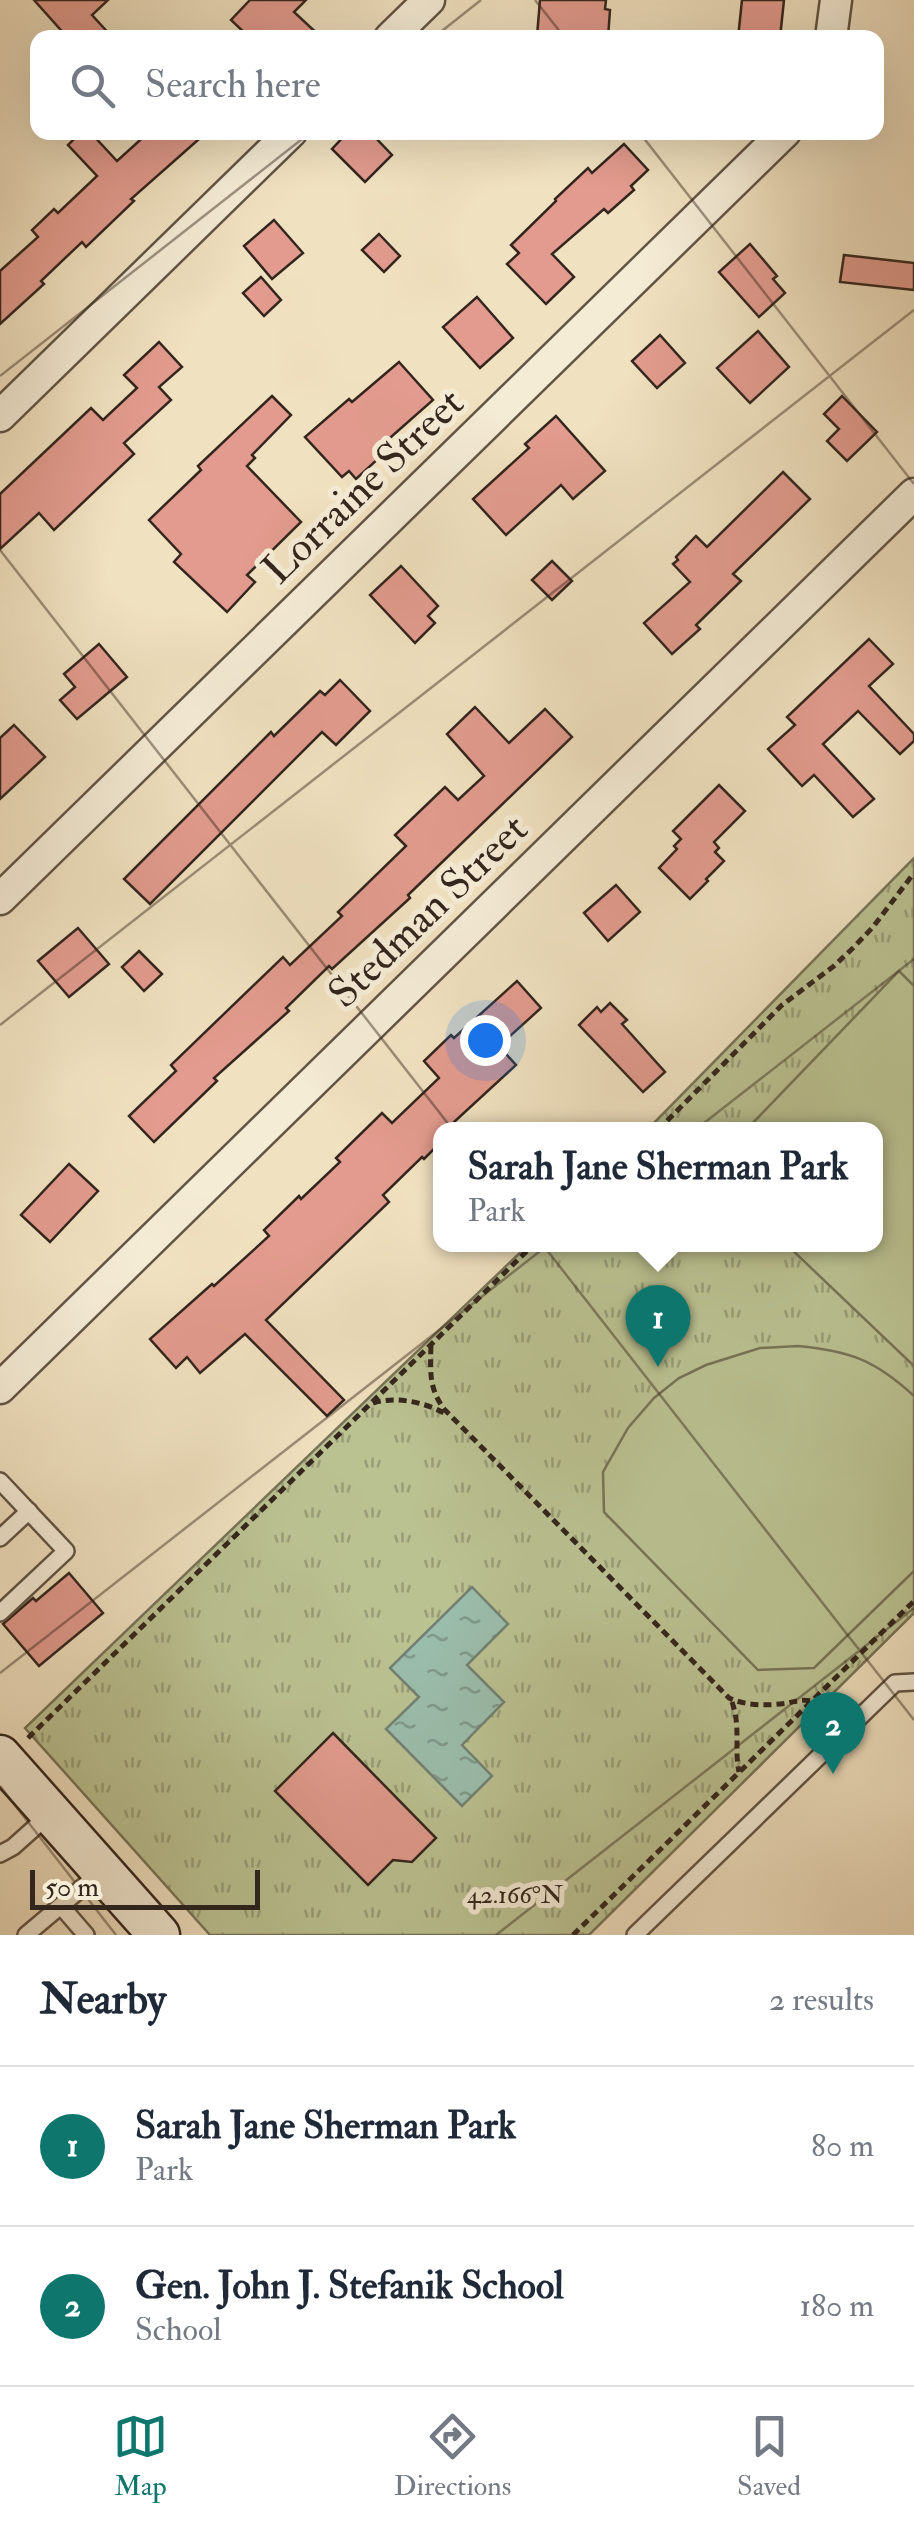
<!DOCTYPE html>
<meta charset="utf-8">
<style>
:root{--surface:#fff;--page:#f6f6f7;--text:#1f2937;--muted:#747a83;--line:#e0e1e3;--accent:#0f766e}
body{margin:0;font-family:"IM FELL Double Pica",serif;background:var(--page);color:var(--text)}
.scale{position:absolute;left:30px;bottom:25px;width:230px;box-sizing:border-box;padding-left:10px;border:5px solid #33261d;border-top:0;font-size:28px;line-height:35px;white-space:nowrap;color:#33261d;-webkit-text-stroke:8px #f5ecd6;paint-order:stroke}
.you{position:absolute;left:485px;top:1040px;width:35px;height:35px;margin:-25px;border:8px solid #fff;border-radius:50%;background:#1a73e8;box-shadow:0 0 0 15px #1a73e833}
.badge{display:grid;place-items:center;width:65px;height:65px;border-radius:50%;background:var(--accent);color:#fff;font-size:32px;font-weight:700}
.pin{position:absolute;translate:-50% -82px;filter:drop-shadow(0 2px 5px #0008)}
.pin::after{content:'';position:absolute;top:52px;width:35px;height:30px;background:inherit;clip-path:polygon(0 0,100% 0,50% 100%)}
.popup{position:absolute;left:433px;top:1122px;width:450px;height:130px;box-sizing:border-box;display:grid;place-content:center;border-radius:20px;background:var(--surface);filter:drop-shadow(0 2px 8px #0005);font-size:32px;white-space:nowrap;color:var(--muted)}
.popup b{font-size:38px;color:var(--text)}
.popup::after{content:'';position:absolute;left:50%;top:100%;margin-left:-20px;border:20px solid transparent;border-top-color:var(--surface)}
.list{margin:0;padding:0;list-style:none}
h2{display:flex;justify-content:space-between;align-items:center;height:130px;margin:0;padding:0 40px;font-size:42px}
h2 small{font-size:32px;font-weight:400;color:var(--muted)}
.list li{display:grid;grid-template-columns:65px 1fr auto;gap:30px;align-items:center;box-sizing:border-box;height:160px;padding:0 40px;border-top:2px solid var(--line)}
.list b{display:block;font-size:38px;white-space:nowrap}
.list p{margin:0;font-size:32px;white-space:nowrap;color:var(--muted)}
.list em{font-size:32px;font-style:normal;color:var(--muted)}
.icon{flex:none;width:55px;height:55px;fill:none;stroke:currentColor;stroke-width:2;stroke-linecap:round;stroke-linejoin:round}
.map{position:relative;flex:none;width:914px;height:1935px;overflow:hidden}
.search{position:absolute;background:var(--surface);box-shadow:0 10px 40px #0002;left:30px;right:30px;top:30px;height:110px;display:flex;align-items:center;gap:25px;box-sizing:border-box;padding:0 35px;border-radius:20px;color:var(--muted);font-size:38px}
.sheet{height:450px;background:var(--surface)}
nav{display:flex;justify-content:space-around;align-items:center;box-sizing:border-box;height:140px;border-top:2px solid var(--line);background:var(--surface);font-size:28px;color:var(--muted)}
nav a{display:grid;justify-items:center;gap:5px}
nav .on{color:var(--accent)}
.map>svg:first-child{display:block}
</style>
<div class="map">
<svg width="914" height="1935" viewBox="0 0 914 1935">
<defs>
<pattern id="park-tufts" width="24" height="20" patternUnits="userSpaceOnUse" patternTransform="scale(2.5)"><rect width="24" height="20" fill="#bbc292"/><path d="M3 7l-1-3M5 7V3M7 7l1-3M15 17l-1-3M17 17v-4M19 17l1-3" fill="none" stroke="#999d77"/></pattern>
<pattern id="water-ripples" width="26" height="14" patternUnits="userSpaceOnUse" patternTransform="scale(2.5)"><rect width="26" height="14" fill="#9bbead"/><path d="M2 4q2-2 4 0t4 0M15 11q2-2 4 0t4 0" fill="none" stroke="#7f9a8c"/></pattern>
</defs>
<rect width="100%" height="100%" fill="#f0e1c0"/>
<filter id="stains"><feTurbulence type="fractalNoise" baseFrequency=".002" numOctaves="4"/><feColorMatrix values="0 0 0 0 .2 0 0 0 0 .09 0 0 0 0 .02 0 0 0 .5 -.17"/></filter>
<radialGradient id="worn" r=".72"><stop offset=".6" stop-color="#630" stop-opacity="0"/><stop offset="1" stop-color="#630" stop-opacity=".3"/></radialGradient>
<path fill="url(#park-tufts)" stroke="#777458" stroke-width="2.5" d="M 914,858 L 914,1613 L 589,1935 L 210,1935 L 25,1728 L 528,1245 L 876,1244 L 876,1130 L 648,1129 Z"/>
<g fill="#bbc292" stroke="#777458" stroke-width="2.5">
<path d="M 899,971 L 914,986 L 914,1366 L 787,1245 L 876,1244 L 876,1130 L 747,1129 Z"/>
<path d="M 798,1346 C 850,1351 875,1360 914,1396 L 914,1571 L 814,1668 L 758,1670 L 604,1512 L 603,1472 L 628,1428 L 654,1398 L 679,1378 L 706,1365 L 760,1348 Z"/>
</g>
<path fill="url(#water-ripples)" stroke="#718173" stroke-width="2.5" d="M 472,1587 L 508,1624 L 467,1665 L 504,1702 L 462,1745 L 492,1776 L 462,1806 L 386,1729 L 419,1697 L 390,1668 Z"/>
<g fill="#e29b8e" stroke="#33261d" stroke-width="2.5">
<path d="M 34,0 L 108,0 L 92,15 L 113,38 L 68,38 Z"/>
<path d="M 250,0 L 306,0 L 294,12 L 322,38 L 250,38 L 231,20 Z"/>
<path d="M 540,0 L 606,0 L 605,9 L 610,10 L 608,38 L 537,36 Z"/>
<path d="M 742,0 L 784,0 L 780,38 L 738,38 Z"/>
<path d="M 81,132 L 90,132 L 117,161 L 149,132 L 207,132 L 131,199 L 134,201 L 86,247 L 82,242 L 41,281 L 44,284 L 0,324 L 0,271 L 38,237 L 32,230 L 54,209 L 58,213 L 97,176 L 68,145 Z"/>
<path d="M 348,132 L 370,132 L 392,155 L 365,182 L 332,149 Z"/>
<path d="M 624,144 L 648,170 L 631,186 L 634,190 L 608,213 L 604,209 L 552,254 L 574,277 L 546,304 L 507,264 L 519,253 L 511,245 L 556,201 L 555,199 L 588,168 L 592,173 Z"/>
<path d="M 274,220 L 303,253 L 272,279 L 244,246 Z"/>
<path d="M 379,234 L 400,256 L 384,272 L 362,250 Z"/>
<path d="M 750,244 L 777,276 L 773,279 L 785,293 L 759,317 L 719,272 Z"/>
<path d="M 844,255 L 914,263 L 914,290 L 840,282 Z"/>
<path d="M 261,277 L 281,300 L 264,316 L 243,293 Z"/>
<path d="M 477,297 L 513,338 L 480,368 L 443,327 Z"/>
<path d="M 758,331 L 789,367 L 750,403 L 717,368 Z"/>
<path d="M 660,335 L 685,363 L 657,388 L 632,361 Z"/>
<path d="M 159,342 L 182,367 L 159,387 L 171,400 L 124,443 L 134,454 L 54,530 L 39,513 L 0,549 L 0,494 L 91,408 L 103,420 L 137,388 L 124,375 Z"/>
<path d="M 399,362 L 433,400 L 374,452 L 379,458 L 356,479 L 349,471 L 342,477 L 305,437 L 349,399 L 352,402 Z"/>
<path d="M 272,396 L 291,415 L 252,455 L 255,458 L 247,466 L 301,522 L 247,575 L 255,582 L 227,612 L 174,562 L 181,554 L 149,520 L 201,470 L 198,466 Z"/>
<path d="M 842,396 L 877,432 L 847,461 L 827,441 L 839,429 L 824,414 Z"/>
<path d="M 556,416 L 605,471 L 573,499 L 561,485 L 506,535 L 473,499 L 529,448 L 525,444 Z"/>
<path d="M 783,472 L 810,499 L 733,574 L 741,581 L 696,625 L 700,629 L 672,654 L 644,623 L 690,582 L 673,564 L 678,560 L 676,557 L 696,536 L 707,547 Z"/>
<path d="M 552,561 L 572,581 L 552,600 L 532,580 Z"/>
<path d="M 401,566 L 438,606 L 428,616 L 435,623 L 415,643 L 370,595 Z"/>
<path d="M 869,639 L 893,664 L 869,686 L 914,734 L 914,741 L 900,754 L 858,711 L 823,744 L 874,799 L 853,817 L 814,775 L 802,786 L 768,749 L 795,725 L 787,717 Z"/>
<path d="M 99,644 L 127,677 L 77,719 L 60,700 L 75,687 L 64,674 Z"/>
<path d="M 340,680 L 370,711 L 336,745 L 322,732 L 150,904 L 124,879 L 271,732 L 274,736 L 320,691 L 325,695 Z"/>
<path d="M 475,707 L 509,743 L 545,709 L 572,737 L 408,895 L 410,898 L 332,969 L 329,966 L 286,1008 L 289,1011 L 214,1078 L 217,1081 L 154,1142 L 129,1116 L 176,1071 L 171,1065 L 283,957 L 290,965 L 342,916 L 338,912 L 406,846 L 395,835 L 445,787 L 458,800 L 484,776 L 447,734 Z"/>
<path d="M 14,725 L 45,757 L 0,799 L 0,738 Z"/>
<path d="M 719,785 L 745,811 L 714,842 L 719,848 L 715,852 L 724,861 L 706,879 L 708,881 L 690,899 L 659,868 L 677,849 L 674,846 L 681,839 L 673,831 Z"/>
<path d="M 616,885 L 640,912 L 608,941 L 584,913 Z"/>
<path d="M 78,928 L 109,964 L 69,997 L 38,961 Z"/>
<path d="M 139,951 L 162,974 L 144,991 L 122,967 Z"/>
<path d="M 517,981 L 541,1008 L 499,1046 L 516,1065 L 454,1122 L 458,1126 L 454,1130 L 440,1130 L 440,1143 L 424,1159 L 422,1157 L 383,1195 L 389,1202 L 266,1320 L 344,1400 L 327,1416 L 245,1334 L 200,1373 L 187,1357 L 176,1368 L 150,1339 L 212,1284 L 214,1286 L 269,1236 L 264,1230 L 299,1196 L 301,1199 L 340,1162 L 336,1158 L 382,1113 L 392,1123 L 439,1078 L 424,1061 L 451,1035 L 454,1038 Z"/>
<path d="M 610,1003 L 627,1020 L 622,1024 L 665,1072 L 643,1092 L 579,1025 L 597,1007 L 601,1012 Z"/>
<path d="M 69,1164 L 98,1191 L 50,1242 L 21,1215 Z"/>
<path d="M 69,1573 L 103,1613 L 39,1666 L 3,1624 L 33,1598 L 36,1601 Z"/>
<path d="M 333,1733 L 436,1838 L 412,1862 L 393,1860 L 368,1885 L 275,1791 Z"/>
</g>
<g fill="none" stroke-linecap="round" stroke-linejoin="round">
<defs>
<g id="lane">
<path d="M 0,1481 L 66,1551 L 0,1613"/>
<path d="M 0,1538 L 29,1511"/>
<path d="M 0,1854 L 13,1847 L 51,1813"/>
<path d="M 61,1906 L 86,1935"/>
<path d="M 26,1935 L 102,1871"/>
<path d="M 635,1935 L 895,1683 L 914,1682"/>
</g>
<g id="street">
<path d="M 390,38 L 429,0"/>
<path d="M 831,38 L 836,0"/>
<path d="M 0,416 L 291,132"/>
<path d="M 0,899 L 785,132"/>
<path d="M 0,1388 L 914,494"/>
</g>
<path id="secondary" d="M 0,1756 L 159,1935"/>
</defs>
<use href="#lane" stroke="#625546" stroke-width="20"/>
<use href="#street" stroke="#625546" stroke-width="35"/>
<use href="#secondary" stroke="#33261d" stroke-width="45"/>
<g stroke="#33261d" stroke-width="5" stroke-dasharray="8 5" stroke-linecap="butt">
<path d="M 658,1130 L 782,1005 L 834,966 L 853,948 L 873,927 L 914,873"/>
<path d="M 431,1346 C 430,1371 429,1390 445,1410 L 729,1698 C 746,1706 769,1706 787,1703 C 797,1701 803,1699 812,1701"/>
<path d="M 373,1403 C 395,1396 424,1402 444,1413"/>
<path d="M 732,1702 C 741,1727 734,1749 739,1772"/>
<path d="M 28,1738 L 534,1244"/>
<path d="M 573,1935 L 914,1601"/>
</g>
<use href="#lane" stroke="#f5ecd6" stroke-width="15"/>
<use href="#street" stroke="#f5ecd6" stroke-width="30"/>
<use href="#secondary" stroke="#f5ecd6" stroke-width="40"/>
</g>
<path fill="none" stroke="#33261d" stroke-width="2.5" stroke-opacity="0.45" d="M 535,0 L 565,38M 433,38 L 481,0M 639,132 L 914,484M 0,376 L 311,132M 0,550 L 914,1720M 0,1025 L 914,310M 0,1673 L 914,959M 0,1786 L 116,1935M 496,1935 L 914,1608"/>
<g text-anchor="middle" stroke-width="10" stroke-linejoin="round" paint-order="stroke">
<g font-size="42" fill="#33261d" stroke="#f5ecd6">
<text transform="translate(362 485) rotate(-44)" y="15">Lorraine Street</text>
<text transform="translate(427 910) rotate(-44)" y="15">Stedman Street</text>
</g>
</g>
<g font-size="25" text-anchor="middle" fill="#33261d" stroke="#f5ecd6" stroke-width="10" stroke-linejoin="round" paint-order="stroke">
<text x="515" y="1903">42.166°N</text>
</g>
<rect width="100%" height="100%" filter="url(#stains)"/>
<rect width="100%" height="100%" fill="url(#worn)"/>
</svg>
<div class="scale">50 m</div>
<div class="you"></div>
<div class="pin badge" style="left:658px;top:1367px">1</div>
<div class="popup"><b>Sarah Jane Sherman Park</b>Park</div>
<div class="pin badge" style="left:833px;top:1774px">2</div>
<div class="search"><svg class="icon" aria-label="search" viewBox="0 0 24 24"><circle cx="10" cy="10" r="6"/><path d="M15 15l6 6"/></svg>Search here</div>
</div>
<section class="sheet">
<h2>Nearby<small>2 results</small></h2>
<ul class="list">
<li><span class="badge">1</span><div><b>Sarah Jane Sherman Park</b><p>Park</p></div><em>80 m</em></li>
<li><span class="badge">2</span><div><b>Gen. John J. Stefanik School</b><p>School</p></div><em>180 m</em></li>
</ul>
</section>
<nav>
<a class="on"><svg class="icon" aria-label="map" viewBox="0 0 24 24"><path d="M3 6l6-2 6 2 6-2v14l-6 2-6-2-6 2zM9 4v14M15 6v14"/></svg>Map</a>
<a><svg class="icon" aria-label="directions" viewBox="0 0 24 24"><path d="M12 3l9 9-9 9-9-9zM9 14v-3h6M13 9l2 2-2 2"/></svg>Directions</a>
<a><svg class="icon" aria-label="saved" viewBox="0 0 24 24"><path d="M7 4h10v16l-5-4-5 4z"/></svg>Saved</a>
</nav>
